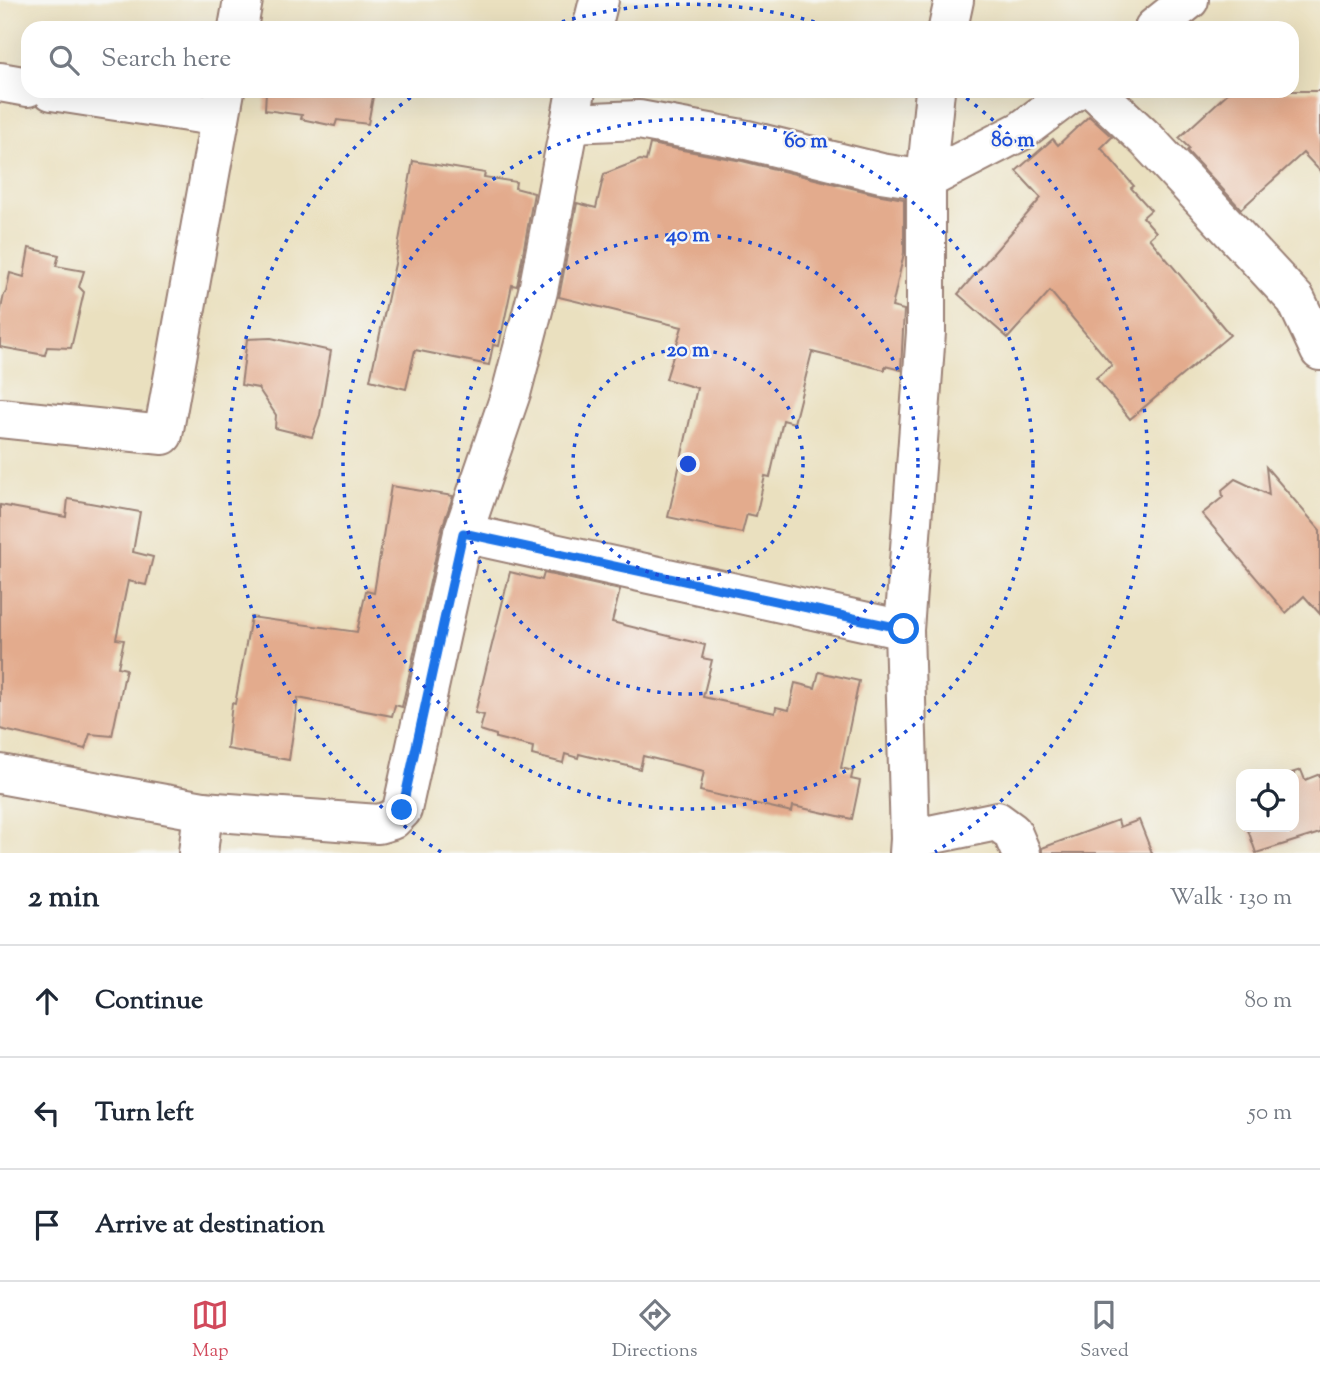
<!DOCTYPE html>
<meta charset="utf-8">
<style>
:root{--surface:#fff;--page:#f2f2f3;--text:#1f2937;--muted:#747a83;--line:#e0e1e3;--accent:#d1495b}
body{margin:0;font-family:"Sorts Mill Goudy",serif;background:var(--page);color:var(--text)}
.controls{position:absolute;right:21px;bottom:21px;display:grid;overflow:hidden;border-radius:14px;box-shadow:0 7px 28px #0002}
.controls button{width:63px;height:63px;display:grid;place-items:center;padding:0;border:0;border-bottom:2px solid var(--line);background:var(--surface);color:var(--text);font:35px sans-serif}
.stop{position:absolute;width:21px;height:21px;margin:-16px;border:5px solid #1a73e8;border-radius:50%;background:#fff}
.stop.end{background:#1a73e8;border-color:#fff;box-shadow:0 2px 7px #0008}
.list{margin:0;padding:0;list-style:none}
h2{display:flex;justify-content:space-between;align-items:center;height:91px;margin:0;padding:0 28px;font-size:30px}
h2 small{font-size:23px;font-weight:400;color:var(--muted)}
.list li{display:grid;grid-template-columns:46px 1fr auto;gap:21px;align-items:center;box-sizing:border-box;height:112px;padding:0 28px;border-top:2px solid var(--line)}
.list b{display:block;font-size:26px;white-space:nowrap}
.list em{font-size:23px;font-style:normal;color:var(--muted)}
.icon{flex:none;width:38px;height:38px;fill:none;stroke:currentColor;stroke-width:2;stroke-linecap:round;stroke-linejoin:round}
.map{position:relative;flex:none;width:1320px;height:853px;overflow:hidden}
.search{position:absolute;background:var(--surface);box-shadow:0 7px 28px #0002;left:21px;right:21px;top:21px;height:77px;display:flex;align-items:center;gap:18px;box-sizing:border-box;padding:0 24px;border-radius:21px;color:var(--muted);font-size:26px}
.sheet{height:427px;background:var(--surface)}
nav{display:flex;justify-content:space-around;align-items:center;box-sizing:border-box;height:98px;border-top:2px solid var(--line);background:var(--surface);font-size:19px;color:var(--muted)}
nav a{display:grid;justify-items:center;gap:4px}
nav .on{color:var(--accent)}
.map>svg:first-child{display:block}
</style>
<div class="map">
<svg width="1320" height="853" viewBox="0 0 1320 853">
<rect width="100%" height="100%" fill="#f6f6f2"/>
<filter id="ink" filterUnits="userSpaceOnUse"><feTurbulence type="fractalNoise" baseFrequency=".0143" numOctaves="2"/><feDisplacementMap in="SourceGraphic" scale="14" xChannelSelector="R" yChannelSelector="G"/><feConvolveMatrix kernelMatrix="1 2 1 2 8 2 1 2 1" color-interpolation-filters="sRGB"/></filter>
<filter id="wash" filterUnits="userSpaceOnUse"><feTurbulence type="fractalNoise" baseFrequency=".00686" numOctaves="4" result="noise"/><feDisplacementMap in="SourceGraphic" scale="28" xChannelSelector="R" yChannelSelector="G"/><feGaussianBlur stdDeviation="1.57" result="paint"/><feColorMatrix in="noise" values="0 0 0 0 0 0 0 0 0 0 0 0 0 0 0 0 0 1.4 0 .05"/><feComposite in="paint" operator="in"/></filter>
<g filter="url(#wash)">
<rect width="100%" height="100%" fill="#eae0bf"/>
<g id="blocks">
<g fill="#e3ab8d">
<path d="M 266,91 L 374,91 L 368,124 L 337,120 L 335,126 L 301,119 L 302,115 L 265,110 Z"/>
<path d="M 1230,91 L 1320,91 L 1320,171 L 1303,153 L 1241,209 L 1187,151 L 1189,148 L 1179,138 Z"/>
<path d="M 1089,116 L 1112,137 L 1101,148 L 1134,186 L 1131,188 L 1151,210 L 1143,217 L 1156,232 L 1149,238 L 1230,335 L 1130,419 L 1096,378 L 1112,365 L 1050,291 L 1008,338 L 958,294 L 1041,198 L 1016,171 L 1053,139 L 1058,145 Z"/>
<path d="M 650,144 L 742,161 L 876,194 L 904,199 L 904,253 L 892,307 L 904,310 L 901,370 L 885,366 L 885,370 L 812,352 L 794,423 L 783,420 L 770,477 L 765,476 L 756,516 L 747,514 L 742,533 L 668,517 L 697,388 L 666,379 L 682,327 L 559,297 L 577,203 L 596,208 L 604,174 L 640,160 L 646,161 Z"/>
<path d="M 413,161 L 485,173 L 484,177 L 516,182 L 515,188 L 534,193 L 517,286 L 512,285 L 499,346 L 493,345 L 489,365 L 415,350 L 406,389 L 370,380 L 395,264 Z"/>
<path d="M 29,248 L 59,255 L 56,266 L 84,271 L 79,287 L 84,292 L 71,348 L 47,347 L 45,355 L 0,347 L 0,314 L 4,294 L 6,293 L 10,273 L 24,277 Z"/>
<path d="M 271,338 L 331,351 L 320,415 L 312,437 L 275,428 L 276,415 L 258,388 L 241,385 L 247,339 Z"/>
<path d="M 1266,467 L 1320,530 L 1320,614 L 1304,596 L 1286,613 L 1202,514 L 1223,497 L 1222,490 L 1235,479 L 1269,495 Z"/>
<path d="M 391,486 L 453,496 L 442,528 L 402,707 L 395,705 L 392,716 L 298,698 L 289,760 L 227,749 L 232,703 L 235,704 L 251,617 L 357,632 L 366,591 L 374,593 Z"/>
<path d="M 68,499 L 140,512 L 133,552 L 153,557 L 146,585 L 128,581 L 116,639 L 124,640 L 118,667 L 126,669 L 112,736 L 90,734 L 85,749 L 0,729 L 0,505 L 66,517 Z"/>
<path d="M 510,572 L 542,580 L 544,573 L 620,590 L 612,622 L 705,645 L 702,658 L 712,660 L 703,697 L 775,713 L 776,707 L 789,710 L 795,683 L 815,688 L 819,672 L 859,681 L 841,768 L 853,771 L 851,779 L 860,781 L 852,819 L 793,806 L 792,812 L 700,791 L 704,771 L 643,756 L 640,769 L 579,754 L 578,758 L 565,754 L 563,763 L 532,755 L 533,747 L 496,738 L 496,735 L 480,730 L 484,715 L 475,713 Z"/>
<path d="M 1301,770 L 1305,780 L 1320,774 L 1320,833 L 1256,853 L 1247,827 L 1294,827 L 1294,774 L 1288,774 Z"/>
<path d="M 1118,820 L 1120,827 L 1139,820 L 1152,853 L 1042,853 L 1042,848 Z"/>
</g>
</g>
</g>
<g filter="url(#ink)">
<use href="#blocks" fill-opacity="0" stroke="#9a8075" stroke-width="2"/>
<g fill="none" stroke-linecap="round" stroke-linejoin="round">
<defs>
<g id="minor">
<path d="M 238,28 L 243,0"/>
<path d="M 592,28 L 599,0"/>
<path d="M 948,28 L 954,0"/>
<path d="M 1154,28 L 1189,0"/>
<path d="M 0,82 L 28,87"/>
<path d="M 52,91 L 220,117"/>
<path d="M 1095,91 L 1147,140 L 1296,300 L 1320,351"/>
<path d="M 571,123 L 639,120 L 747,140 L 881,173 L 926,180 L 1021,131 L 1074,91"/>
<path d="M 0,418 L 163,435 L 225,91"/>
<path d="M 463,533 L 904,630"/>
<path d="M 0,774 L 203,811 L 198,853"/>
<path d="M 203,811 L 378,824 L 392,820 L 402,810 L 463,533 L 512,390 L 538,291 L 576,91"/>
<path d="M 910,839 L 997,821 L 1012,832 L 1021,853"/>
<path d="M 909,853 L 910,839 L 904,630 L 926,332 L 926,180 L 935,91"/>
</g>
</defs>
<use href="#minor" stroke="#9a8075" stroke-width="42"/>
<use href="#minor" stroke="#fff" stroke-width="38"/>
</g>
</g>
<g fill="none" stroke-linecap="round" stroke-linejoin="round" filter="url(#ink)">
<path stroke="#1a73e8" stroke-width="9" d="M 402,810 L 463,533 L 904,629"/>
</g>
<g fill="none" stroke="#1d4ed8" stroke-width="3.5" stroke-dasharray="3.5 7">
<circle cx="688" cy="464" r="115"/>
<circle cx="688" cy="464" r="230"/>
<circle cx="688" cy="464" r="345"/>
<path d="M441 852A460 460 0 0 1 418 92M542 28A460 460 0 0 1 834 28M958 92A460 460 0 0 1 935 852"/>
</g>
<circle cx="688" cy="464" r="10" fill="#1d4ed8" stroke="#f6f6f2" stroke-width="3.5"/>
<g font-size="21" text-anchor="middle" font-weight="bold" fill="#1d4ed8" stroke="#f6f6f2" stroke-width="5" stroke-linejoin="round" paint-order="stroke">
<text x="1013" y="146">80 m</text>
<text x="806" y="147">60 m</text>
<text x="688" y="241">40 m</text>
<text x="688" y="356">20 m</text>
</g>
</svg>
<div class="controls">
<button><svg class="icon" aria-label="locate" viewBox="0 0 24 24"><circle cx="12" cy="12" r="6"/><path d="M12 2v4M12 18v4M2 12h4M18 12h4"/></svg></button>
</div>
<div class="stop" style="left:904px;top:629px"></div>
<div class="stop end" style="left:402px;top:810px"></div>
<div class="search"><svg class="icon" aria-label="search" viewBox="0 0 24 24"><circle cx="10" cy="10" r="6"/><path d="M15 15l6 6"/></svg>Search here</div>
</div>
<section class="sheet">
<h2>2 min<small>Walk · 130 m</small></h2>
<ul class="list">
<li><svg class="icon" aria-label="ahead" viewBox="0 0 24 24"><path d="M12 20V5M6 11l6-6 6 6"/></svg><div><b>Continue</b></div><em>80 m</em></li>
<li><svg class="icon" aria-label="left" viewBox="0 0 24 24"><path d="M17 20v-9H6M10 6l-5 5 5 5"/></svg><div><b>Turn left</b></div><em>50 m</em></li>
<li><svg class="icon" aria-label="arrive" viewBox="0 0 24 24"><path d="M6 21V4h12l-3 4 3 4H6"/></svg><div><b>Arrive at destination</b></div></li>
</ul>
</section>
<nav>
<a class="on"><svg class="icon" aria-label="map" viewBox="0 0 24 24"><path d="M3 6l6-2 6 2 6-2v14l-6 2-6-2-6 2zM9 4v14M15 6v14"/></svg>Map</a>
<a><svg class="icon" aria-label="directions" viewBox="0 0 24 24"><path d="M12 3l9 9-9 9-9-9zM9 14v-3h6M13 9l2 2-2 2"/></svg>Directions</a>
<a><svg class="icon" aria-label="saved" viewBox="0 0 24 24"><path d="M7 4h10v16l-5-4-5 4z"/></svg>Saved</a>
</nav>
